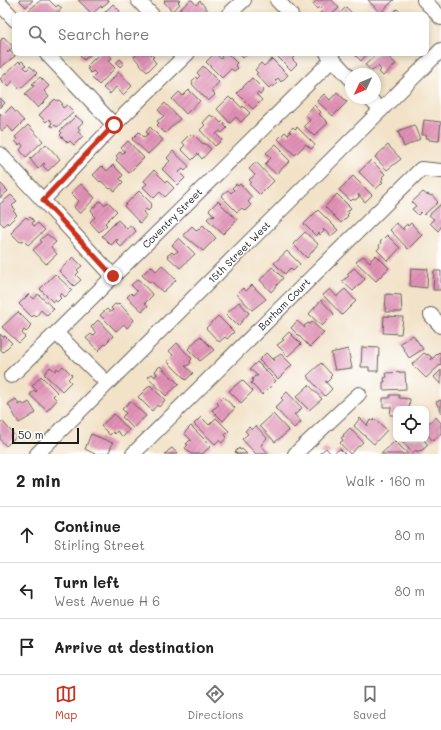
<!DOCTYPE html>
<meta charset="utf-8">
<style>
:root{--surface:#fff;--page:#f2f2f2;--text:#222;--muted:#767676;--line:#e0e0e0;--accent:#c8321e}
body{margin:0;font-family:Mali,sans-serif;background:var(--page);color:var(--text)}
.controls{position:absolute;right:12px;bottom:12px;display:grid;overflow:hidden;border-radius:8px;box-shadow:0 2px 6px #0003}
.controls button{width:36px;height:36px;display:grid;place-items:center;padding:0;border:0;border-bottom:1px solid var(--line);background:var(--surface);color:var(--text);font:20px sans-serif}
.compass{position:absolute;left:345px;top:68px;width:36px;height:36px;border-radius:50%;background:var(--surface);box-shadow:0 2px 6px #0003;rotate:226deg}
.scale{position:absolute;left:12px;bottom:10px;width:67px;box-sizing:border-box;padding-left:4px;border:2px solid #1c1c1c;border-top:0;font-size:11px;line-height:14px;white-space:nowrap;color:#1c1c1c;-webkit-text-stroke:3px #fff;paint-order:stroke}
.stop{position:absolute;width:12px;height:12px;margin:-9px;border:3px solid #c8321e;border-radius:50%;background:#fff}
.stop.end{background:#c8321e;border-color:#fff;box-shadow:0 1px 4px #0008}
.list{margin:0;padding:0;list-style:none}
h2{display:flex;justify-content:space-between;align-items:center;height:52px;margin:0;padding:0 16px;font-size:17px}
h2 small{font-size:13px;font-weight:400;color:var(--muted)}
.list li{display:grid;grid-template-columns:26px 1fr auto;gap:12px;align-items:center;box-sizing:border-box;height:56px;padding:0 16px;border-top:1px solid var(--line)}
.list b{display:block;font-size:15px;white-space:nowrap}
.list p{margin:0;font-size:13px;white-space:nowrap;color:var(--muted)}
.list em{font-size:13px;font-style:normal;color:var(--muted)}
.icon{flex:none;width:22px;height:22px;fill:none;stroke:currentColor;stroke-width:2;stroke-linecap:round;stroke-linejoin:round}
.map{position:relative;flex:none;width:441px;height:454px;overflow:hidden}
.search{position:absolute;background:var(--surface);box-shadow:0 2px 6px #0003;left:12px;right:12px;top:12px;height:44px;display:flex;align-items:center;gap:10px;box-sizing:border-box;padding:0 14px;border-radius:8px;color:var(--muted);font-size:15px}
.sheet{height:220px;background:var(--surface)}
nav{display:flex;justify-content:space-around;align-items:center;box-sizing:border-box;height:56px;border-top:1px solid var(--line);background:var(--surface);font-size:11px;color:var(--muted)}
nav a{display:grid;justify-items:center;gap:2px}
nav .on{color:var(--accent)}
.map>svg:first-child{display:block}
</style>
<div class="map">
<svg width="441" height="454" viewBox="0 0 441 454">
<defs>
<pattern id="building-hatch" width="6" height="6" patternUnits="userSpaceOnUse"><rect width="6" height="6" fill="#e191b5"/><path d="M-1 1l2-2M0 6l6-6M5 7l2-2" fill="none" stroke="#c07c9b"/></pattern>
</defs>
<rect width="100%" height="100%" fill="#fff"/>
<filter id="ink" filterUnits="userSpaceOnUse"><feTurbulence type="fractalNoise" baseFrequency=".025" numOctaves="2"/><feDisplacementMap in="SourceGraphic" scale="8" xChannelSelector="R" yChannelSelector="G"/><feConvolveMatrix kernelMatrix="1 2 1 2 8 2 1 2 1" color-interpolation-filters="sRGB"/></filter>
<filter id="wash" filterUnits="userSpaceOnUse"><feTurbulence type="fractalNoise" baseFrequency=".012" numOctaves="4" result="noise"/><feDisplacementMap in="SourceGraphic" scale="16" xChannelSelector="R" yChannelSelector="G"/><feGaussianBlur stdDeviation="0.9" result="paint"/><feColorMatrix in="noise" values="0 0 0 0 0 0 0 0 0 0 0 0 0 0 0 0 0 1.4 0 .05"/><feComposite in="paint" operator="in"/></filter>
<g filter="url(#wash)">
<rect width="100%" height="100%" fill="#f2e2c7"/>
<g id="blocks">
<g fill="url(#building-hatch)">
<path d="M 19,0 L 33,0 L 26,7 Z"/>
<path d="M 41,0 L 49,0 L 56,7 L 58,5 L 62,8 L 55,15 L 45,15 L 42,12 L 38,15 L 34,15 L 29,10 Z"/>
<path d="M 78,0 L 108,0 L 109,1 L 102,7 L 101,6 L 92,14 Z"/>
<path d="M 164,0 L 180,0 L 178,2 L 180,4 L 172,11 L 164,2 L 165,1 Z"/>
<path d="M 190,0 L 192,0 L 196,5 L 200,1 L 208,11 L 205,14 L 205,15 L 174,15 Z"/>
<path d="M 317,0 L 332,0 L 339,8 L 331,15 L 318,15 L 323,11 L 319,7 L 317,9 L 313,4 Z"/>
<path d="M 368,0 L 394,0 L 380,13 Z"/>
<path d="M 113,4 L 120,11 L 116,15 L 102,15 Z"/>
<path d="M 346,7 L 354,15 L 338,15 Z"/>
<path d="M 397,9 L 403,15 L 390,15 Z"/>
<path d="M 4,37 L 13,47 L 7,52 L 8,53 L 10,51 L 15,56 L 0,68 L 0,41 Z"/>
<path d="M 81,53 L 92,53 L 84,60 L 80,56 L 82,54 Z"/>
<path d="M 100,53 L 107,53 L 112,58 L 108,61 L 115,68 L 99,85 L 92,78 L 96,74 L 93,71 L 91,73 L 87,69 L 89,68 L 87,66 Z"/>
<path d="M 138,53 L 153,53 L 151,54 L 154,57 L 152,58 L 156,63 L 147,72 L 134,57 Z"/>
<path d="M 215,53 L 221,59 L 222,57 L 220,55 L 223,53 L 227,53 L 237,63 L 235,65 L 238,68 L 234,71 L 231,69 L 222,78 L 206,62 Z"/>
<path d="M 238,53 L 249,53 L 243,58 Z"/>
<path d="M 274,53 L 294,53 L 293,55 L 295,56 L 292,59 L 297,64 L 291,70 Z"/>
<path d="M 355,53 L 368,53 L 361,61 L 354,54 Z"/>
<path d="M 378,53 L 385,53 L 396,64 L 383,76 L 379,72 L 381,70 L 378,66 L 372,71 L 365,65 Z"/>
<path d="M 120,59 L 124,63 L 120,67 L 116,63 Z"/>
<path d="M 272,59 L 288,75 L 281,82 L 278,78 L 275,81 L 277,83 L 273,87 L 272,85 L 269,88 L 256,74 L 258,73 L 255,70 L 261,63 L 264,66 Z"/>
<path d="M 19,61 L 20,63 L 22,61 L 26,65 L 24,67 L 27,70 L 30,66 L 37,73 L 20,89 L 13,81 L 8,87 L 0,79 Z"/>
<path d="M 203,66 L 219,82 L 211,91 L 215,95 L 208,101 L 192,84 L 193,82 L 192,81 L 196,77 L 197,79 L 200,76 L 197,73 Z"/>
<path d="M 119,72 L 132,86 L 123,95 L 116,87 L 110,94 L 103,88 Z"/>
<path d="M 40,77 L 49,86 L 44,91 L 49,97 L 38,108 L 25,94 L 34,86 L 32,84 Z"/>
<path d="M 252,78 L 264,90 L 260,95 L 258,93 L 256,94 L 262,100 L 253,109 L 237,93 Z"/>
<path d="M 189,90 L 200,101 L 186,114 L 172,99 L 179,92 L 183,96 Z"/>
<path d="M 337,92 L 347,102 L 333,116 L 317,101 L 324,94 L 330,100 Z"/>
<path d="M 229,97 L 232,100 L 233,99 L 242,108 L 243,106 L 250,113 L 241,122 L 236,117 L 230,123 L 217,109 Z"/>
<path d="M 0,98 L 5,103 L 0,108 Z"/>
<path d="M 55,99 L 57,101 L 59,100 L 63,104 L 61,105 L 63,108 L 67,105 L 74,112 L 57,127 L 55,125 L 53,127 L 50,125 L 52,123 L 49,119 L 46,122 L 39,115 Z"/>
<path d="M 165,103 L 180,119 L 165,133 L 157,125 L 159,123 L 157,121 L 164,116 L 158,110 Z"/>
<path d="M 314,105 L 321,112 L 319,114 L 328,123 L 314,136 L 304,126 L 310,120 L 306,115 Z"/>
<path d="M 11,107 L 24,121 L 13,132 L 8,126 L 2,131 L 0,128 L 0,113 L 2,116 Z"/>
<path d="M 210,115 L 213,117 L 214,116 L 221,123 L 223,121 L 225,123 L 224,125 L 227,128 L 222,133 L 220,131 L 216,134 L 222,140 L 215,146 L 200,130 L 205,125 L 203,123 Z"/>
<path d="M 76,116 L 83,122 L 78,127 L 80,130 L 78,132 L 83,136 L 74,145 L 70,141 L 68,143 L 60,135 L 62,133 L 60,131 Z"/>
<path d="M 424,120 L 441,122 L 439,141 L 429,140 L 429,138 L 426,138 L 427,135 L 422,135 Z"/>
<path d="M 28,125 L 43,141 L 26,157 L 20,150 L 23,146 L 21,143 L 19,145 L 15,141 L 17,139 L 15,137 Z"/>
<path d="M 414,125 L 420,139 L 404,147 L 398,131 Z"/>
<path d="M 150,127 L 163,140 L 148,154 L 132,139 L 139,132 L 144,137 L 148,134 L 146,132 Z"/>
<path d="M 293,127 L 295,129 L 297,127 L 315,145 L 311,149 L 306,144 L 295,155 L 278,139 L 285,132 L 288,135 L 291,132 L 289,131 Z"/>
<path d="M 190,134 L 193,137 L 194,135 L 203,144 L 204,143 L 211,149 L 202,159 L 198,154 L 192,160 L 181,149 L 185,145 L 182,142 Z"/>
<path d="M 128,141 L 144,158 L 129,173 L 116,160 L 118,158 L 116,156 L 120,152 L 122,154 L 125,151 L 121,148 Z"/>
<path d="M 46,144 L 60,159 L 48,171 L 43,166 L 45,164 L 44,163 L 38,169 L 30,159 Z"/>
<path d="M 276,144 L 283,151 L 281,152 L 290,161 L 276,174 L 265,164 L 271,158 L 266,153 Z"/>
<path d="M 388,145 L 401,159 L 387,170 L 375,157 Z"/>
<path d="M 173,151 L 189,166 L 185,171 L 183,169 L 179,172 L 185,178 L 178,185 L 162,169 L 170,161 L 167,158 Z"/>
<path d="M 371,160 L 385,174 L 382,177 L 383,179 L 381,181 L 383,182 L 376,189 L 359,172 Z"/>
<path d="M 256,162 L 274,181 L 260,195 L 249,184 L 251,182 L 249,180 L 255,175 L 249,169 Z"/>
<path d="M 113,165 L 123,175 L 120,179 L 123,182 L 115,191 L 111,188 L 110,189 L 101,181 L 100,182 L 93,175 L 102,166 L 107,171 Z"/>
<path d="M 154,170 L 166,182 L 167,181 L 174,188 L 165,197 L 160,192 L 154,198 L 143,187 L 147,184 L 144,181 Z"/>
<path d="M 353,176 L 372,195 L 365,202 L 358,194 L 359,197 L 355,200 L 353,199 L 351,201 L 339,190 Z"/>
<path d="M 1,184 L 8,191 L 0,198 L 0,185 Z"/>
<path d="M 81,184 L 95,198 L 80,214 L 74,207 L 79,201 L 71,193 Z"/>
<path d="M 236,184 L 238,186 L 240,184 L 252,197 L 248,202 L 251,205 L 245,211 L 242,208 L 237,212 L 221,196 L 228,190 L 231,193 L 234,190 L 232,188 Z"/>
<path d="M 139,191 L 152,204 L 150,206 L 151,208 L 148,211 L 146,209 L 143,212 L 146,216 L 140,223 L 124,206 Z"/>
<path d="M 423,192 L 427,195 L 428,194 L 431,196 L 432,195 L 438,202 L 424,215 L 421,212 L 418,215 L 412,209 L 416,206 L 412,202 Z"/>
<path d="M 337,194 L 351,208 L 347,212 L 349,213 L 347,215 L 348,216 L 341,223 L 325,207 Z"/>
<path d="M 11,195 L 17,201 L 12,206 L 15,209 L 13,211 L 17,215 L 8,224 L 7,222 L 4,226 L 0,222 L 0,204 Z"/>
<path d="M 100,201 L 104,205 L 108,202 L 117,211 L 105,223 L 107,225 L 99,232 L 90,222 L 95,217 L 93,215 L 94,214 L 91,210 Z"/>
<path d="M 218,201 L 237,220 L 223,234 L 207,219 L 212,215 L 214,217 L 215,216 L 209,210 Z"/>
<path d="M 441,204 L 441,227 L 438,231 L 430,223 L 434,219 L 429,215 Z"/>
<path d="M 318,210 L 338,230 L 331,236 L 323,229 L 324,231 L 320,235 L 319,233 L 316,236 L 304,224 Z"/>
<path d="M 26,217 L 28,219 L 30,217 L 34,221 L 32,223 L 34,226 L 38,223 L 45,230 L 28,245 L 23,240 L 20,242 L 11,233 L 14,230 L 13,229 Z"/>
<path d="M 118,220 L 127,229 L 130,225 L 136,231 L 121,247 L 116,242 L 118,240 L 117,239 L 111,245 L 102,236 Z"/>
<path d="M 396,223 L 404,230 L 403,228 L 407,224 L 408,226 L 411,223 L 422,235 L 408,249 L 390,230 Z"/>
<path d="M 203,225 L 216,238 L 203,251 L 183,235 L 192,226 L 197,231 Z"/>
<path d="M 305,232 L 318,244 L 307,258 L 293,244 Z"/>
<path d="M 47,234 L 56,242 L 51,247 L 57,254 L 46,264 L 33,250 L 42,242 L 40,240 Z"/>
<path d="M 387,235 L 400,248 L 388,261 L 377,250 L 380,247 L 379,245 L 381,243 L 380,242 Z"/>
<path d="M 179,238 L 195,254 L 180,268 L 167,256 L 172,252 L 174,254 L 178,251 L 172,245 Z"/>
<path d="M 287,251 L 300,264 L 293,271 L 290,268 L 285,274 L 274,263 Z"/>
<path d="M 376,255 L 389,268 L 376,281 L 356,262 L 363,256 L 371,263 L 370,261 Z"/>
<path d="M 73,257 L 82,266 L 77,270 L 79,272 L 76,275 L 81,280 L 74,286 L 59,271 Z"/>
<path d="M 162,265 L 176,280 L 163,292 L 151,281 L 149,282 L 142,275 L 151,266 L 156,271 Z"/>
<path d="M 272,267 L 283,278 L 271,292 L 260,280 Z"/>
<path d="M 354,268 L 365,279 L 353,291 L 342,281 L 349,276 L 347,274 Z"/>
<path d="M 411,268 L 428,269 L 427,288 L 410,286 Z"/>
<path d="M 434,271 L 441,271 L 441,290 L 433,290 Z"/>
<path d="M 55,274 L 72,290 L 65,297 L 61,293 L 59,296 L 61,298 L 57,302 L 55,300 L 53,302 L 40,289 Z"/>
<path d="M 138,279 L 153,295 L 145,303 L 148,306 L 142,311 L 127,297 L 131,293 L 133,295 L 137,291 L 131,285 Z"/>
<path d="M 252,285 L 266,299 L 252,310 L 237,294 L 243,288 L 246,291 Z"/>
<path d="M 330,289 L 337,297 L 338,295 L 345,289 L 356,301 L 342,315 L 323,295 Z"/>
<path d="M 29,294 L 34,299 L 38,294 L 54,309 L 47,316 L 41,310 L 36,317 L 34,315 L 32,317 L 19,304 Z"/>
<path d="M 386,294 L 401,295 L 402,312 L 385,312 Z"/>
<path d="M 321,300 L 334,314 L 322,326 L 309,314 Z"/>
<path d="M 239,302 L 249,313 L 238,326 L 226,314 Z"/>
<path d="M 119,303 L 134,320 L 127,328 L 124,324 L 116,331 L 100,315 L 107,309 L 110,312 L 113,310 L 111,308 L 115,304 L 117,305 Z"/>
<path d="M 18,312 L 31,325 L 29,327 L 30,328 L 26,332 L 24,330 L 22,333 L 25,337 L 19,343 L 2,327 Z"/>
<path d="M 218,316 L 234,332 L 227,339 L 225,337 L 219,342 L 206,328 Z"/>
<path d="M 384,316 L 403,317 L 401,334 L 383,333 Z"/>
<path d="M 98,320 L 113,336 L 98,351 L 86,338 L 91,334 L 93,336 L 96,333 L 91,327 Z"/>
<path d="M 297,321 L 305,328 L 304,326 L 308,323 L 310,324 L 312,322 L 324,333 L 310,347 L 291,328 Z"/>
<path d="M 289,332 L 301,344 L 288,356 L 277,345 L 284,340 L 282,339 Z"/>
<path d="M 0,334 L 3,337 L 5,336 L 12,343 L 3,352 L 0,349 Z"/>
<path d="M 413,335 L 423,349 L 409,358 L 400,343 Z"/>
<path d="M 200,336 L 214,350 L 200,361 L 188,349 Z"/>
<path d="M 177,343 L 192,359 L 190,361 L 191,363 L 187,366 L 185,366 L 193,373 L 186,380 L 167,361 L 173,355 L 169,351 Z"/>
<path d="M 362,347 L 379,348 L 378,371 L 369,371 L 369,367 L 361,367 Z"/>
<path d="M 348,349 L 352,368 L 335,370 L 331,353 Z"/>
<path d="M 439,352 L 441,355 L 441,364 L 426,378 L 412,364 L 424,353 L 427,355 L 428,354 L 432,358 L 431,360 Z"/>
<path d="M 266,353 L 274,361 L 275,360 L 273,359 L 281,354 L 292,365 L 278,379 L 259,360 Z"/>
<path d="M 257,362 L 276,381 L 262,395 L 251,383 L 253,381 L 252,379 L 255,376 L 258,376 L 250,369 Z"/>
<path d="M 321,363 L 332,375 L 330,377 L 331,378 L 327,382 L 325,381 L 332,389 L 325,396 L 307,376 Z"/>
<path d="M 63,366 L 72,375 L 68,379 L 71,382 L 62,391 L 44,374 L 50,367 L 55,371 L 57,368 L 59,370 Z"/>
<path d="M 160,366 L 179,384 L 166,396 L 148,377 L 152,374 L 155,377 L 157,374 L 155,371 Z"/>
<path d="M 441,370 L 441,385 L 434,377 Z"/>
<path d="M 405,372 L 406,389 L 383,390 L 383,382 L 385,382 L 384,378 L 387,377 L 386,373 Z"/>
<path d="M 41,376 L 57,392 L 53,396 L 57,400 L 47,411 L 30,395 L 34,390 L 36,392 L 37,391 L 32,386 Z"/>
<path d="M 242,380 L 253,391 L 241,403 L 229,391 Z"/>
<path d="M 150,385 L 165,400 L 159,407 L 157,405 L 152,411 L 138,397 Z"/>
<path d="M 309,385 L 322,399 L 309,410 L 296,397 Z"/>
<path d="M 287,392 L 302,408 L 296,414 L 294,414 L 301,422 L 294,428 L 275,408 L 283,400 L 281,398 Z"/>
<path d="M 390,395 L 399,395 L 399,398 L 410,399 L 409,409 L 396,409 L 396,415 L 390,415 L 391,407 L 383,407 L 383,398 L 390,398 Z"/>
<path d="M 223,397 L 235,408 L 223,421 L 212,410 L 219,405 L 217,403 Z"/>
<path d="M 16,399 L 19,405 L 22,403 L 24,405 L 29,402 L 36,413 L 19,423 L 8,404 Z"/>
<path d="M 441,400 L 441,413 L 436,402 Z"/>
<path d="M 130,401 L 146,416 L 133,428 L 122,417 L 126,413 L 122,409 Z"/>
<path d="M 114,414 L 129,430 L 123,437 L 117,431 L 115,434 L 113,432 L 110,435 L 101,426 Z"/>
<path d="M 273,414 L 289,431 L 275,442 L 260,426 Z"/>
<path d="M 201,417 L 209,425 L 216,418 L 229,431 L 225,435 L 227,437 L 222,443 L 219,440 L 215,444 L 194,424 Z"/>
<path d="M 436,417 L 441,423 L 441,433 L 440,434 L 440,435 L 433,441 L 426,433 L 426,425 Z"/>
<path d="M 360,418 L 368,426 L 367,424 L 371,420 L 373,421 L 375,419 L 387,430 L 374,444 L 354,426 Z"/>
<path d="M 2,421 L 16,437 L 6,446 L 0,439 L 0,423 Z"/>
<path d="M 191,426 L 211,446 L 202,454 L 191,454 L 185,448 L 188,445 L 186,444 L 190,440 L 192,441 L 184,433 Z"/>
<path d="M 256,426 L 267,438 L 261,445 L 268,453 L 266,454 L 256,454 L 242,439 L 248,434 L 245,431 L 249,427 L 252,430 Z"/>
<path d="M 350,428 L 363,442 L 350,454 L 340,443 L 343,440 L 341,438 L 344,436 L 343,435 Z"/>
<path d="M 91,434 L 113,443 L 109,452 L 108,452 L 107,454 L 95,454 L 85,449 Z"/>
<path d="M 401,439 L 423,439 L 428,445 L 421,451 L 420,450 L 417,452 L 416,450 L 412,453 Z"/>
<path d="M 395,441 L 408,454 L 381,454 Z"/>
<path d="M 172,448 L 178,454 L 165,454 L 169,450 Z"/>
<path d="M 239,448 L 240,450 L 242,449 L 247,454 L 237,454 L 235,452 Z"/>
<path d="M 326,448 L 331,454 L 319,454 Z"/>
<path d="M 340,449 L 345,454 L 333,454 L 337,451 Z"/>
</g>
</g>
</g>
<g filter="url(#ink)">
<use href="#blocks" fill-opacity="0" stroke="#676158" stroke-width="1"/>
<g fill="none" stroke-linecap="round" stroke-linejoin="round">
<defs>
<g id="minor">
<path d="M 138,0 L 152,15"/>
<path d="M 277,0 L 291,15"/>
<path d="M 424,0 L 441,18"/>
<path d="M 0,4 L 15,20"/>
<path d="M 228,15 L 244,0"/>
<path d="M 46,53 L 114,125"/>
<path d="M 327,53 L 351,79"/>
<path d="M 369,98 L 381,110"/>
<path d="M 0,154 L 113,276"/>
<path d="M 43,200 L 114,125 L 188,53"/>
<path d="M 431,315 L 441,326"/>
<path d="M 56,333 L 107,383"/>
<path d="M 11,376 L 56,333 L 333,59"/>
<path d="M 37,454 L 441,50"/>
<path d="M 133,454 L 421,169 L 441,171"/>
<path d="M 295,454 L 359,394"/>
</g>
</defs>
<use href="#minor" stroke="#676158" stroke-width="16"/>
<use href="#minor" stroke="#fff" stroke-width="14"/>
</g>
</g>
<g fill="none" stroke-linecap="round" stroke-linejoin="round" filter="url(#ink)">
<path stroke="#c8321e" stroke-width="5" d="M 113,276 L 43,200 L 114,125"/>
</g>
<g text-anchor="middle" stroke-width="3" stroke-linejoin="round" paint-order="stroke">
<g font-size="10" fill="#1c1c1c" stroke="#fff">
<text transform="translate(172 218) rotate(-45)" y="4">Coventry Street</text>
<text transform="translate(239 252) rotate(-45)" y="4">15th Street West</text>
<text transform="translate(284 304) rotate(-45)" y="4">Barham Court</text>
</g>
</g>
</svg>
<div class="controls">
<button><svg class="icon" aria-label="locate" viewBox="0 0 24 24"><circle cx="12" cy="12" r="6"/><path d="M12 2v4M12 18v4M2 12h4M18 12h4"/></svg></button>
</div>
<svg class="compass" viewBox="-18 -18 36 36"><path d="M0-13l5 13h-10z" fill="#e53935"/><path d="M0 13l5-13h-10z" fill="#767676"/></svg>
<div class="scale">50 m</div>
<div class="stop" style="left:114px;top:125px"></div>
<div class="stop end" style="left:113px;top:276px"></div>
<div class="search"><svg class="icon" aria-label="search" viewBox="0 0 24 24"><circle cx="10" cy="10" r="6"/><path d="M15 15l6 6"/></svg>Search here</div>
</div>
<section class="sheet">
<h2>2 min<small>Walk · 160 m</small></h2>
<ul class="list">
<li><svg class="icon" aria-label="ahead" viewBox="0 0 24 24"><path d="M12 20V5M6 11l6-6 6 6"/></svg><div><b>Continue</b><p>Stirling Street</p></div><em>80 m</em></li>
<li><svg class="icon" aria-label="left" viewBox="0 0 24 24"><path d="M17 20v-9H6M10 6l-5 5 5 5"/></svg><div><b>Turn left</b><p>West Avenue H 6</p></div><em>80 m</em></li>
<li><svg class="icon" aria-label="arrive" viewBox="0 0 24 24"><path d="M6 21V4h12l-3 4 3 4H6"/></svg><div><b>Arrive at destination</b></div></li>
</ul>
</section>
<nav>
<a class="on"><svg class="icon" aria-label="map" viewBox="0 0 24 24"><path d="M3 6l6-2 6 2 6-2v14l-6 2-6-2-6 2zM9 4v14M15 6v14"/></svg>Map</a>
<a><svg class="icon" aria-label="directions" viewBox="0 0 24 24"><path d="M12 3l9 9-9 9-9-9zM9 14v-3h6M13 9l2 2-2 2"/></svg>Directions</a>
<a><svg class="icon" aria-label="saved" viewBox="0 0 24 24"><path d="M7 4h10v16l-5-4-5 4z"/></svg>Saved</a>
</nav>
